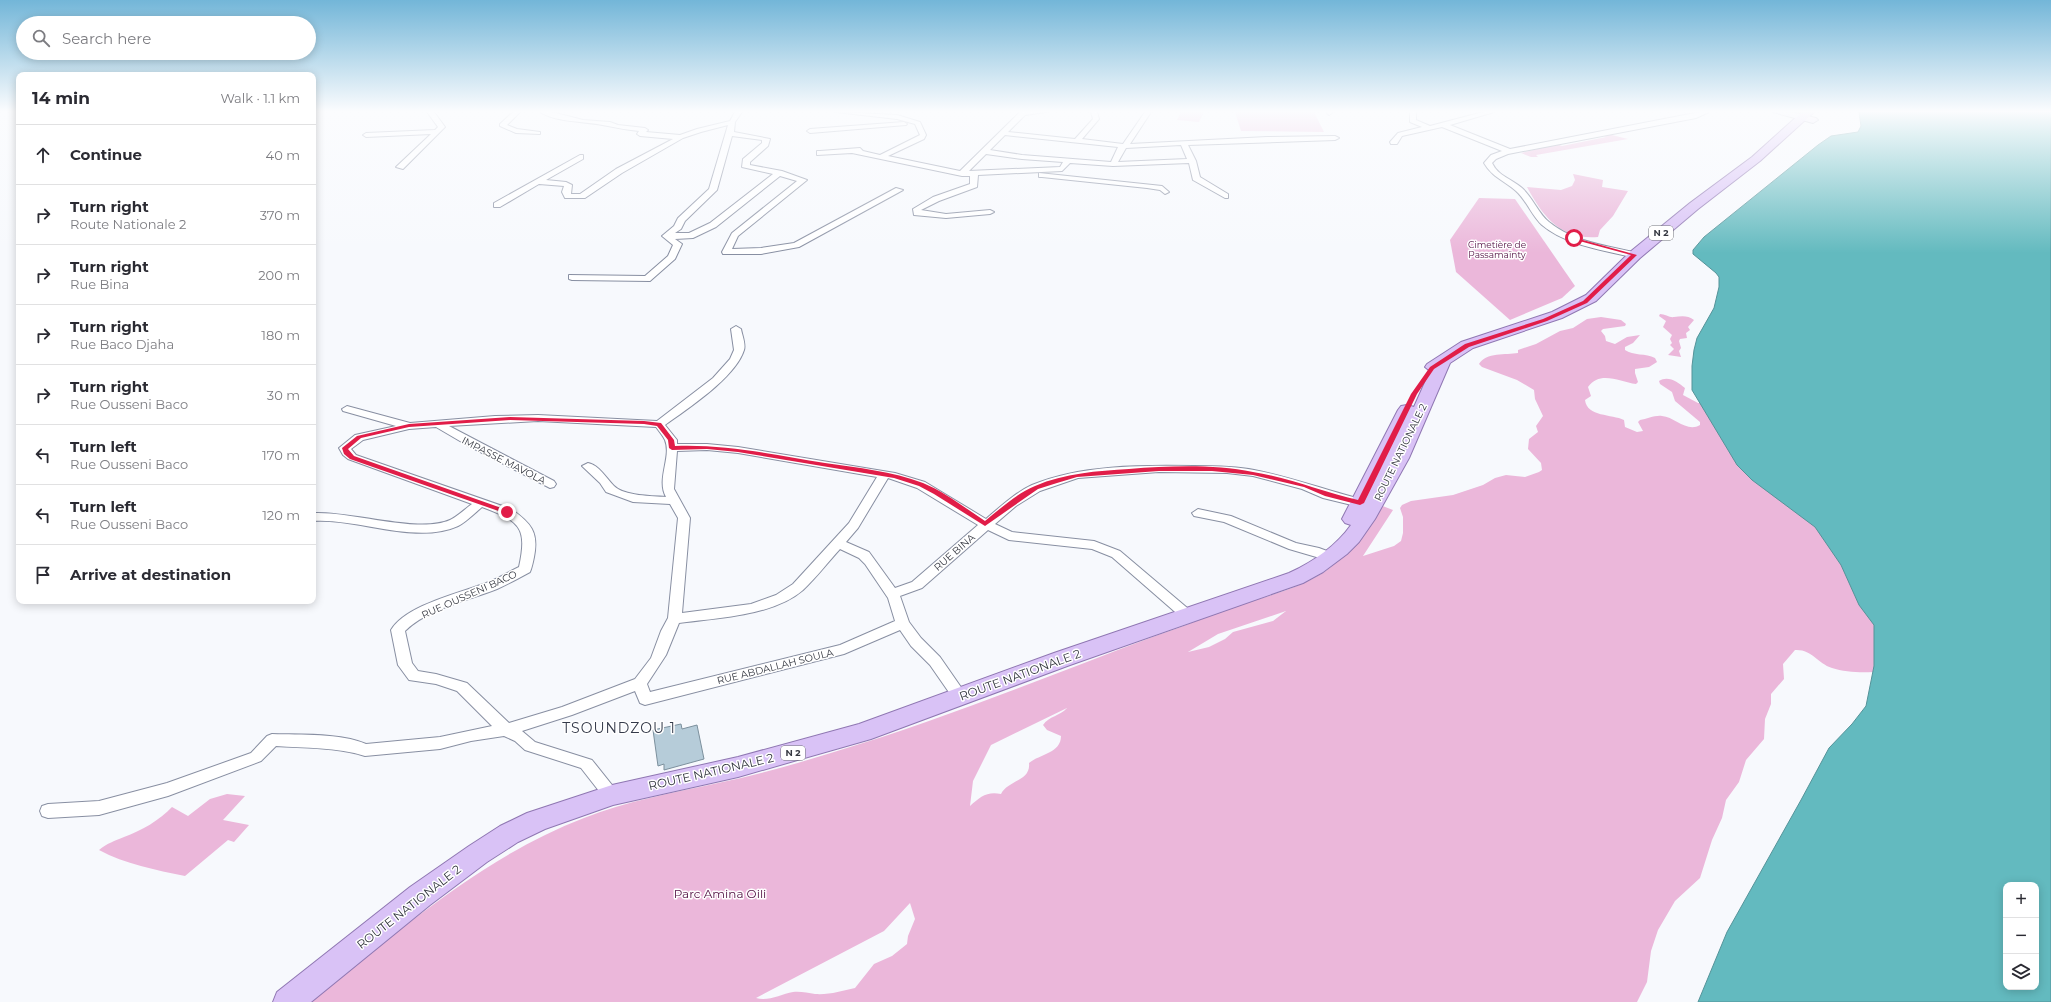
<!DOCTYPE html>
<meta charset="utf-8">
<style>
:root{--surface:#fff;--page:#f2f2f3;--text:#2b2b33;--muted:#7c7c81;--line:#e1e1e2}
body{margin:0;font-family:Montserrat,sans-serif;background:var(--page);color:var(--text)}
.controls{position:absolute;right:12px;bottom:12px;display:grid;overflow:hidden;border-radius:8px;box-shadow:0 2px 10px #0003}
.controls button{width:36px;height:36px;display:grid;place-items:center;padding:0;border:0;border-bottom:1px solid var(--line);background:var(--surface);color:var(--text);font:20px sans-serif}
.stop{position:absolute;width:12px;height:12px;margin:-9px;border:3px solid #e11d48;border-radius:50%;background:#fff}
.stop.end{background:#e11d48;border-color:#fff;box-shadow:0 1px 4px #0008}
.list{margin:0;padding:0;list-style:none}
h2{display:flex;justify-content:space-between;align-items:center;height:52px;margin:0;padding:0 16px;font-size:17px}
h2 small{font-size:13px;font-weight:400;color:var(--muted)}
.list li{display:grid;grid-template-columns:26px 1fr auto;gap:12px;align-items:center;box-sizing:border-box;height:60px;padding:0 16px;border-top:1px solid var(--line)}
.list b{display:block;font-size:15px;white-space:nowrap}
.list p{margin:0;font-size:13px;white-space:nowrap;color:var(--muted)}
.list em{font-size:13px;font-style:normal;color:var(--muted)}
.icon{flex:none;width:22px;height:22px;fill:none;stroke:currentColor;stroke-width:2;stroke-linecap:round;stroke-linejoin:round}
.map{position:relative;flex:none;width:2051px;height:1002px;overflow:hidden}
.search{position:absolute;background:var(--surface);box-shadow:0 2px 10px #0003;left:16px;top:16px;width:300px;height:44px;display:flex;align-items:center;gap:10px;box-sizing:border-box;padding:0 14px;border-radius:22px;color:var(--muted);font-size:15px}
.panel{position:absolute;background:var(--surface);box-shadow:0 2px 10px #0003;left:16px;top:72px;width:300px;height:532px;border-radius:8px}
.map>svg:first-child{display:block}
</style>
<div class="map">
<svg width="2051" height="1002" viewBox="0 0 2051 1002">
<rect width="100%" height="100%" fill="#f7f9fd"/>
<g fill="#ebb7da" fill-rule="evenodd">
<path d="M 1181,112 L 1204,112 L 1199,122 L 1177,120 Z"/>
<path d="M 1235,112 L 1314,112 L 1324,132 L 1241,131 Z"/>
<path d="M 1608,134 L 1628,139 L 1536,155 L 1538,157 L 1531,157 L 1521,153 L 1557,144 L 1562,146 L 1606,137 L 1602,135 Z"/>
<path d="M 1573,174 L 1603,180 L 1602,187 L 1628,191 L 1613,216 L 1600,230 L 1598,237 C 1561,240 1543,217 1527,187 L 1561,190 L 1572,186 L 1575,180 Z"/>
<path d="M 1479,198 L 1515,199 L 1575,286 L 1562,298 L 1510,320 L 1456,272 L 1450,240 Z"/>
<path d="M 1660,314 C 1665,314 1670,318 1674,317 C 1681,316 1688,315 1694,320 L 1688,327 L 1690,330 L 1686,333 L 1687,338 L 1680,339 L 1679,341 L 1681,348 L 1679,351 L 1681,357 L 1668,355 L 1674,349 L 1670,345 L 1672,343 L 1670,339 L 1672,335 L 1663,327 L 1666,321 L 1659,316 Z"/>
<path d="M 1601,317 L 1621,320 L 1626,324 L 1625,326 L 1603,329 L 1601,331 L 1605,336 L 1606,341 L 1615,344 L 1627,337 L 1640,335 L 1633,343 L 1625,347 L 1625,350 C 1633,356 1646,353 1655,358 L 1657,362 L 1649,367 L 1635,369 L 1635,373 L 1638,382 L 1636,384 C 1620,382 1600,370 1588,387 L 1591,396 L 1585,400 C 1587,417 1612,414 1624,420 L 1625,427 L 1637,432 L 1643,431 L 1638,422 L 1640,420 C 1647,419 1655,415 1662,416 C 1675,417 1687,433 1700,425 L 1700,422 L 1675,401 L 1672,392 L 1660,384 L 1659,381 C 1668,375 1678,382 1685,388 L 1683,395 L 1698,403 L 1705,403 L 1919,464 L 1873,672 C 1861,673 1844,672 1832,668 C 1817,663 1812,649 1795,650 L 1783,664 L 1784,679 L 1771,694 L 1771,704 L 1765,719 L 1764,739 L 1746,760 L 1739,782 L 1726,800 L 1722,818 L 1712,840 L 1700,878 L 1675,901 L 1658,930 L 1651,951 L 1647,982 L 1637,1002 L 309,1002 C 396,934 480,858 584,818 C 627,801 672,793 718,783 C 757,775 796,764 834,752 C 945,719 1050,675 1158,635 C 1185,626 1211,615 1237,606 C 1267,596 1301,588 1327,570 C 1347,556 1365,525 1380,505 L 1393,510 L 1363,556 L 1394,546 L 1401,541 L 1403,533 L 1403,517 L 1400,508 L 1402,505 L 1411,501 L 1453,495 L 1483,485 L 1495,478 L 1506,475 L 1525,477 L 1539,472 L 1542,470 L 1541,463 L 1528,449 L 1529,439 L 1538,432 L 1536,426 L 1543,416 L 1535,399 L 1534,390 L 1517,380 L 1482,367 L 1479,364 C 1486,352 1506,355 1518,353 L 1518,350 L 1536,344 L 1560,331 L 1573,328 L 1587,319 ZM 1286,611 L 1273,621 L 1233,632 L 1225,639 L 1209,647 L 1188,652 L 1218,634 ZM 1067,708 C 1060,716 1049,716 1043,725 L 1047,730 L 1061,736 C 1061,753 1040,754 1029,763 C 1031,781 1008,780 1001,794 C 987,791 980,797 970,806 L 973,781 L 991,745 ZM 910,903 L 915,919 L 908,936 L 907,944 L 892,956 L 874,964 L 855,988 C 842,991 829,995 815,994 C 808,993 800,991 793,992 C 781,994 768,1002 756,998 L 884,931 Z"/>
<path d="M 227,794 L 245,796 L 223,820 L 249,825 L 234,842 L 228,840 L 185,876 C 156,870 125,864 99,850 C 108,843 114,841 124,837 C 141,831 160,820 172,807 L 188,816 L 210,799 Z"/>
</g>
<path fill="#63babf" stroke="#559399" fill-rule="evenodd" d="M 1859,112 L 2051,112 L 2051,1002 L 1698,1002 L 1727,932 L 1801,800 L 1829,748 L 1852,724 L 1866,706 L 1874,666 L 1874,625 L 1859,605 L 1841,565 L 1815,527 L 1752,480 L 1737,465 L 1692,390 L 1692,366 L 1694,350 L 1697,338 L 1714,308 L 1719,287 L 1719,277 L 1716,273 L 1693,254 L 1693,250 L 1704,237 L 1818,145 L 1831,136 L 1858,132 L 1861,126 ZM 2006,885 L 2036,885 L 2036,987 L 2006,987 Z"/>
<path fill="#b6ccd9" stroke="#7c909d" d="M 681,724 L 682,729 L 697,725 L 704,759 L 664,770 L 664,764 L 658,766 L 653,730 Z"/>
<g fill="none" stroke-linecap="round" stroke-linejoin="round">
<defs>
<g id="street">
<path d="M 427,112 L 434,112 L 445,127 L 403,169 L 396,167 L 431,134 L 366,137 L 363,135 L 366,133 L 435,130 L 438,127 Z"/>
<path d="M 513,112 L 520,112 L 507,125 L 517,129 L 540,132 L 540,134 L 516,133 L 500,126 L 500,124 Z"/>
<path d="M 540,112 L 552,112 L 583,120 L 610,122 L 618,125 L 645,128 L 648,130 L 646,132 L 680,135 L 697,129 L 730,121 L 735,112 L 742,112 L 735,122 L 734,132 L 770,139 L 768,146 L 750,162 L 750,165 L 782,171 L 807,180 L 738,236 L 732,249 L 761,248 L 794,243 L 896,188 L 903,190 L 799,247 L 761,254 L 723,254 L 722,252 L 732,233 L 797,181 L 780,176 L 716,227 L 693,238 L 675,239 L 682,244 L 675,259 L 650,281 L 572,280 L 569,279 L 569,275 L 645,276 L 668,256 L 673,245 L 662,236 L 674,226 L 678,218 L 709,189 L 728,125 L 701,132 L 683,138 L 622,173 L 585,198 L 565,198 L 562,192 L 564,186 L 539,184 L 500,207 L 494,207 L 494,203 L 580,155 L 583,155 L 583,159 L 546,180 L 566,182 L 572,185 L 571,194 L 580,194 L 616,169 L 673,139 L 640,136 L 637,134 L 639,131 C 628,130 618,128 608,126 C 588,121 557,123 540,112 ZM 732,136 L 762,140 L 762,143 L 743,159 L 742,167 L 773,174 L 710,223 L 689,233 L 675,233 L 681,229 L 685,221 L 717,190 Z"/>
<path d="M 836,112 L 897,115 L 920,122 L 926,135 L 924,139 L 888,156 L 960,171 L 1020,112 L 1046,112 L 1025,115 L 1008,132 L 1075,139 L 1093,119 L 1091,112 L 1097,112 L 1099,119 L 1082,139 L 1123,144 L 1145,112 L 1151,112 L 1130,144 L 1267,137 L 1335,136 L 1339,138 L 1335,140 L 1188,145 L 1196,161 L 1200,177 L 1228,194 L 1228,198 L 1225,198 L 1193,180 L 1189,163 L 1113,166 L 1070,163 L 1062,171 L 978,175 L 977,187 L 939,201 L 921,210 L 946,214 L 990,210 L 994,212 L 990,214 L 946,218 L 914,215 L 913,209 L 933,197 L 970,184 L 970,176 L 962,176 L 852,153 L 817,155 L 817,151 L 820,151 L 860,148 L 863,151 L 880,155 L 920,135 L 915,124 L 897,119 ZM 1005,135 L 1118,147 L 1111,162 L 1022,155 L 990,150 ZM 1181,145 L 1187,159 L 1118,162 L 1126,148 ZM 986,154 L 1022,159 L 1063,162 L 1060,167 L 969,171 Z"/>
<path d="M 1326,112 L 1332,112 L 1332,113 L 1329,115 Z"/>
<path d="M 1410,112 L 1416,112 L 1416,120 L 1430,126 L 1483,112 L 1494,112 L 1450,125 L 1510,149 L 1700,112 L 1709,112 L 1696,118 L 1508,154 L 1496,159 L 1492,163 C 1498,176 1512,179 1522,188 C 1533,198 1538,213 1549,222 C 1573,242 1609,246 1638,253 L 1638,257 L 1635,258 C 1605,250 1567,246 1542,225 C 1532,216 1527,201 1516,191 C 1505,181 1492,177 1484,163 L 1491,155 L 1502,151 L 1442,127 L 1402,136 L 1397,144 L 1391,144 L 1390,142 L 1398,133 L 1422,127 L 1410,122 Z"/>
<path d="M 904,122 L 907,124 L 906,125 L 810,133 L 807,131 L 810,129 Z"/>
<path d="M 1039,173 L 1162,186 L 1169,192 L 1165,194 L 1160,190 L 1147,188 L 1042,177 L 1039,177 Z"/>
<path d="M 736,326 L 741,329 C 742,335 746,344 744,350 C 736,377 687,409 665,425 L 677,440 L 677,444 L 707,444 L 738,447 L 895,473 L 925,482 L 986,519 C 1000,507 1015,493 1032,485 C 1079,465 1142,465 1193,466 C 1213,466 1234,466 1254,470 C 1292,477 1327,491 1364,500 L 1366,503 L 1360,507 L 1323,498 L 1302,489 L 1253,476 L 1227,473 L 1159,472 L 1078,478 L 1040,491 L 1016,506 L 995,524 L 1012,532 L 1094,541 L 1120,551 L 1192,612 L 1194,615 L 1192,618 L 1182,618 L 1112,557 L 1092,549 L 1009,540 L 988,530 L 922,588 L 900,596 L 909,622 L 921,638 L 940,657 L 965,693 L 967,697 L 965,701 L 960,703 L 955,701 L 930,665 L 911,646 L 900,630 L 844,654 L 645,705 L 640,703 L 635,691 L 572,715 L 522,731 L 535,742 L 592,760 L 620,795 L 618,800 L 612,802 L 606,800 L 581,768 L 525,750 L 515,741 L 504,736 L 471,741 L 440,749 L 365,756 C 337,747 305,748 276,746 L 261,761 L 168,796 L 99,815 L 48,818 L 42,816 L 40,811 L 42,806 L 48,804 L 99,801 L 167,783 L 251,753 L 267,736 L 272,734 C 300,735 341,733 366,744 L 440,737 L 492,726 L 457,691 L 436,684 L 409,680 L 398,665 L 391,630 C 406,605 460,593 486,583 C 498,579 508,572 519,567 C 528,526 519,521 482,507 C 475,513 466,522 458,526 C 416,545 358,518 313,521 L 313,513 C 352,511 418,534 450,520 C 457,517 465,509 472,504 L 348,459 L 343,455 L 339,448 L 355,435 L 396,426 L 343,411 L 342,409 L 347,406 L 410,423 L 495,416 L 538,415 L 657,421 L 713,378 L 730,359 L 734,350 L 731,329 ZM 538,421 L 656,427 C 659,431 663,436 665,440 C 672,457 656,479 666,497 C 652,496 624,496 614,486 C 606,478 599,465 588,463 L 582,466 L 600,483 L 606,492 L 633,502 L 670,504 L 678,518 L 668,618 L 661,631 L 651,658 L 635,679 L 562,707 L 509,723 L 467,683 L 436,674 L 418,671 L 412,663 L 405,631 C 429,608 467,601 497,589 C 508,584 519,578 530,572 C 532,567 533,562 534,557 C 539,532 531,523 511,509 L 356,455 L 351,449 L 363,440 L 409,429 L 436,427 L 465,444 L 550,488 L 554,487 L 556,484 L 554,481 L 449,426 ZM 707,450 L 738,453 L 877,477 L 849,523 L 793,584 L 776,595 L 751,604 L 682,613 L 690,518 L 674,489 L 677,451 ZM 888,478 L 917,488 L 978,525 L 912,582 L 895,588 L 869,552 L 846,542 L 858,528 ZM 840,549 L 859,558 L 865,564 L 888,598 L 895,621 L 840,645 L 650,692 L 647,684 L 666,655 L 679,623 C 717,618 773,616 803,590 C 816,578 828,562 840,549 Z"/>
<path d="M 1198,509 L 1231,516 L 1296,543 L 1319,548 L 1335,554 L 1336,557 L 1335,560 L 1330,561 L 1289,549 L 1224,522 L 1194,516 L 1192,513 Z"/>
</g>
<path id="secondary" d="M 1773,112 L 1791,112 L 1816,118 L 1818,120 L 1813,123 Z"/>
<path id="primary" d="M 1802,112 L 1814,112 L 1760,161 L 1698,209 L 1640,258 L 1596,301 L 1562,318 L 1473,348 L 1450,363 L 1409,458 L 1375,519 L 1359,542 L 1347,554 L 1323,572 L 1303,583 L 1070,665 L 871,739 L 738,777 L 613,805 L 545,829 L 518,842 L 487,862 L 430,905 L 311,1002 L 273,1002 L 277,992 L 410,887 L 469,846 L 500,826 L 527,813 L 612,785 L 738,757 L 859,724 L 1054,653 L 1289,573 C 1313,562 1336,546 1351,525 L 1345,523 L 1342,519 L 1398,410 L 1401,406 L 1407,405 L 1414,407 L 1430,371 L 1425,367 L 1427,364 L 1461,342 L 1552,312 L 1586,295 L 1630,252 L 1690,203 L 1752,157 Z"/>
</defs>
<use href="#street" stroke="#888fa2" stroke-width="2"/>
<use href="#secondary" stroke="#888fa2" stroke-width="2"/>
<use href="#primary" stroke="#8f77b2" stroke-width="2"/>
<use href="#street" fill="#fff" fill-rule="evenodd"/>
<use href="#secondary" fill="#ece0fa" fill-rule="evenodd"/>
<use href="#primary" fill="#d9c2f6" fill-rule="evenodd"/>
</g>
<linearGradient id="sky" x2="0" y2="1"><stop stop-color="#73b6d8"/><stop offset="0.44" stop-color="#fbfcfe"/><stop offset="1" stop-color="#fbfcfe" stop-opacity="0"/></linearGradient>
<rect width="2051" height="253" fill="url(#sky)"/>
<path fill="#e11d48" d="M 1572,237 L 1637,255 L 1587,303 L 1547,321 L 1469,347 L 1434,369 L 1417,394 L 1364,503 L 1360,505 L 1325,496 L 1304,487 L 1253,475 L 1212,471 L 1159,471 L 1077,477 L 1057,483 L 1038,489 L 985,526 L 934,494 L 919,486 L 894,478 L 738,452 L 707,449 L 672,450 L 669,448 L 668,440 L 657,426 L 644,424 L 510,420 L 409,427 L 361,438 L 348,449 L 354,456 L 510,511 L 510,514 L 507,514 L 350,459 L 344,454 L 342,448 L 357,436 L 409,424 L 510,417 L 644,421 L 661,423 L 674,440 L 675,446 C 726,444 775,455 825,463 C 858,468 892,471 923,483 C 945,492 965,508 985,521 C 1000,509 1016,494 1035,486 C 1065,473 1097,471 1129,469 C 1170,466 1213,464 1253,472 C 1290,478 1323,492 1358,500 L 1411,394 L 1430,367 L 1465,344 L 1543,319 L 1583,301 L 1631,255 L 1572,239 Z"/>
<g text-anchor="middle" stroke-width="3" stroke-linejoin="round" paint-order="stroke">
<g fill="#fff" stroke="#717379" stroke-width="1">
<rect x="1649" y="226" width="24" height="14" rx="3"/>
<rect x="781" y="746" width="24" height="14" rx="3"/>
</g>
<g font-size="9" font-weight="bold" fill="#343740">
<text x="1661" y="236">N 2</text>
<text x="793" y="756">N 2</text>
</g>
<g font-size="9" fill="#521043" stroke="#fff">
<text x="1497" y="248">Cimetière de<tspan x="1497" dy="10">Passamaïnty</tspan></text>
</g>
<g font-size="10" fill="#343740" stroke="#fff">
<text transform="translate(1400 452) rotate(-64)" y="4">ROUTE NATIONALE 2</text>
<text transform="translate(504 460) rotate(27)" y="4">IMPASSE MAVOLA</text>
<text transform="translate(954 552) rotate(-41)" y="4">RUE BINA</text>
<text transform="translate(469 594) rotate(-24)" y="4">RUE OUSSENI BACO</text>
<text transform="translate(775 666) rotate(-14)" y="4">RUE ABDALLAH SOULA</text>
</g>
<g font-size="12" fill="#343740" stroke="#fff">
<text transform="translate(1020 675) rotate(-20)" y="4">ROUTE NATIONALE 2</text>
<text transform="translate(711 772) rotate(-13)" y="4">ROUTE NATIONALE 2</text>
<text transform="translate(409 907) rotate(-38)" y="4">ROUTE NATIONALE 2</text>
</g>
<g font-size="12" fill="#521043" stroke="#fff">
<text x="720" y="898">Parc Amina Oili</text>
</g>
<g font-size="14" letter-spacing="1" fill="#343a4a" stroke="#fff">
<text x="619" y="733">TSOUNDZOU 1</text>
</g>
</g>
</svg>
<div class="controls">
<button>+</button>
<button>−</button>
<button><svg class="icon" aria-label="layers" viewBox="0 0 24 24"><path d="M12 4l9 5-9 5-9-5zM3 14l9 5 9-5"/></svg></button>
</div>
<div class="stop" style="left:1574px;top:238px"></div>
<div class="stop end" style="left:507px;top:512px"></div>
<div class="search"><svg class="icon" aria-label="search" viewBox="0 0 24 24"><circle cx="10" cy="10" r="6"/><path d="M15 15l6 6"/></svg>Search here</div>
<section class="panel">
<h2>14 min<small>Walk · 1.1 km</small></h2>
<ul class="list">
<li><svg class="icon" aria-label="ahead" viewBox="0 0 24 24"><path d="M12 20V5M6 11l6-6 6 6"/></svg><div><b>Continue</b></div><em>40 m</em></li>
<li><svg class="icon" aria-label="right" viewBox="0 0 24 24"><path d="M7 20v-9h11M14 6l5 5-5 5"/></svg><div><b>Turn right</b><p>Route Nationale 2</p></div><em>370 m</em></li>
<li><svg class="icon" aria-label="right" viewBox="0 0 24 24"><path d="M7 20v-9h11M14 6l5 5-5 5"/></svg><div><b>Turn right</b><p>Rue Bina</p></div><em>200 m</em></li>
<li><svg class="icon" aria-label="right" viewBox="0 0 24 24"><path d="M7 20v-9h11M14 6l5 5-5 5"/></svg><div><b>Turn right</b><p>Rue Baco Djaha</p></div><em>180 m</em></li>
<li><svg class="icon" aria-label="right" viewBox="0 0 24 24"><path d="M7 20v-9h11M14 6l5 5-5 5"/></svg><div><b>Turn right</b><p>Rue Ousseni Baco</p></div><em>30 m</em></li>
<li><svg class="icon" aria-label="left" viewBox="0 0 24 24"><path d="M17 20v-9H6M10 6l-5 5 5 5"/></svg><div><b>Turn left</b><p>Rue Ousseni Baco</p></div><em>170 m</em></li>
<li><svg class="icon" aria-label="left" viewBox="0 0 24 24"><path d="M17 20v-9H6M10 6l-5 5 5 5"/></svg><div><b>Turn left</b><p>Rue Ousseni Baco</p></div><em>120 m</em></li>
<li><svg class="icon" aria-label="arrive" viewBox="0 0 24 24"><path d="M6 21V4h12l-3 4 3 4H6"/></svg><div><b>Arrive at destination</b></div></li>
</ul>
</section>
</div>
